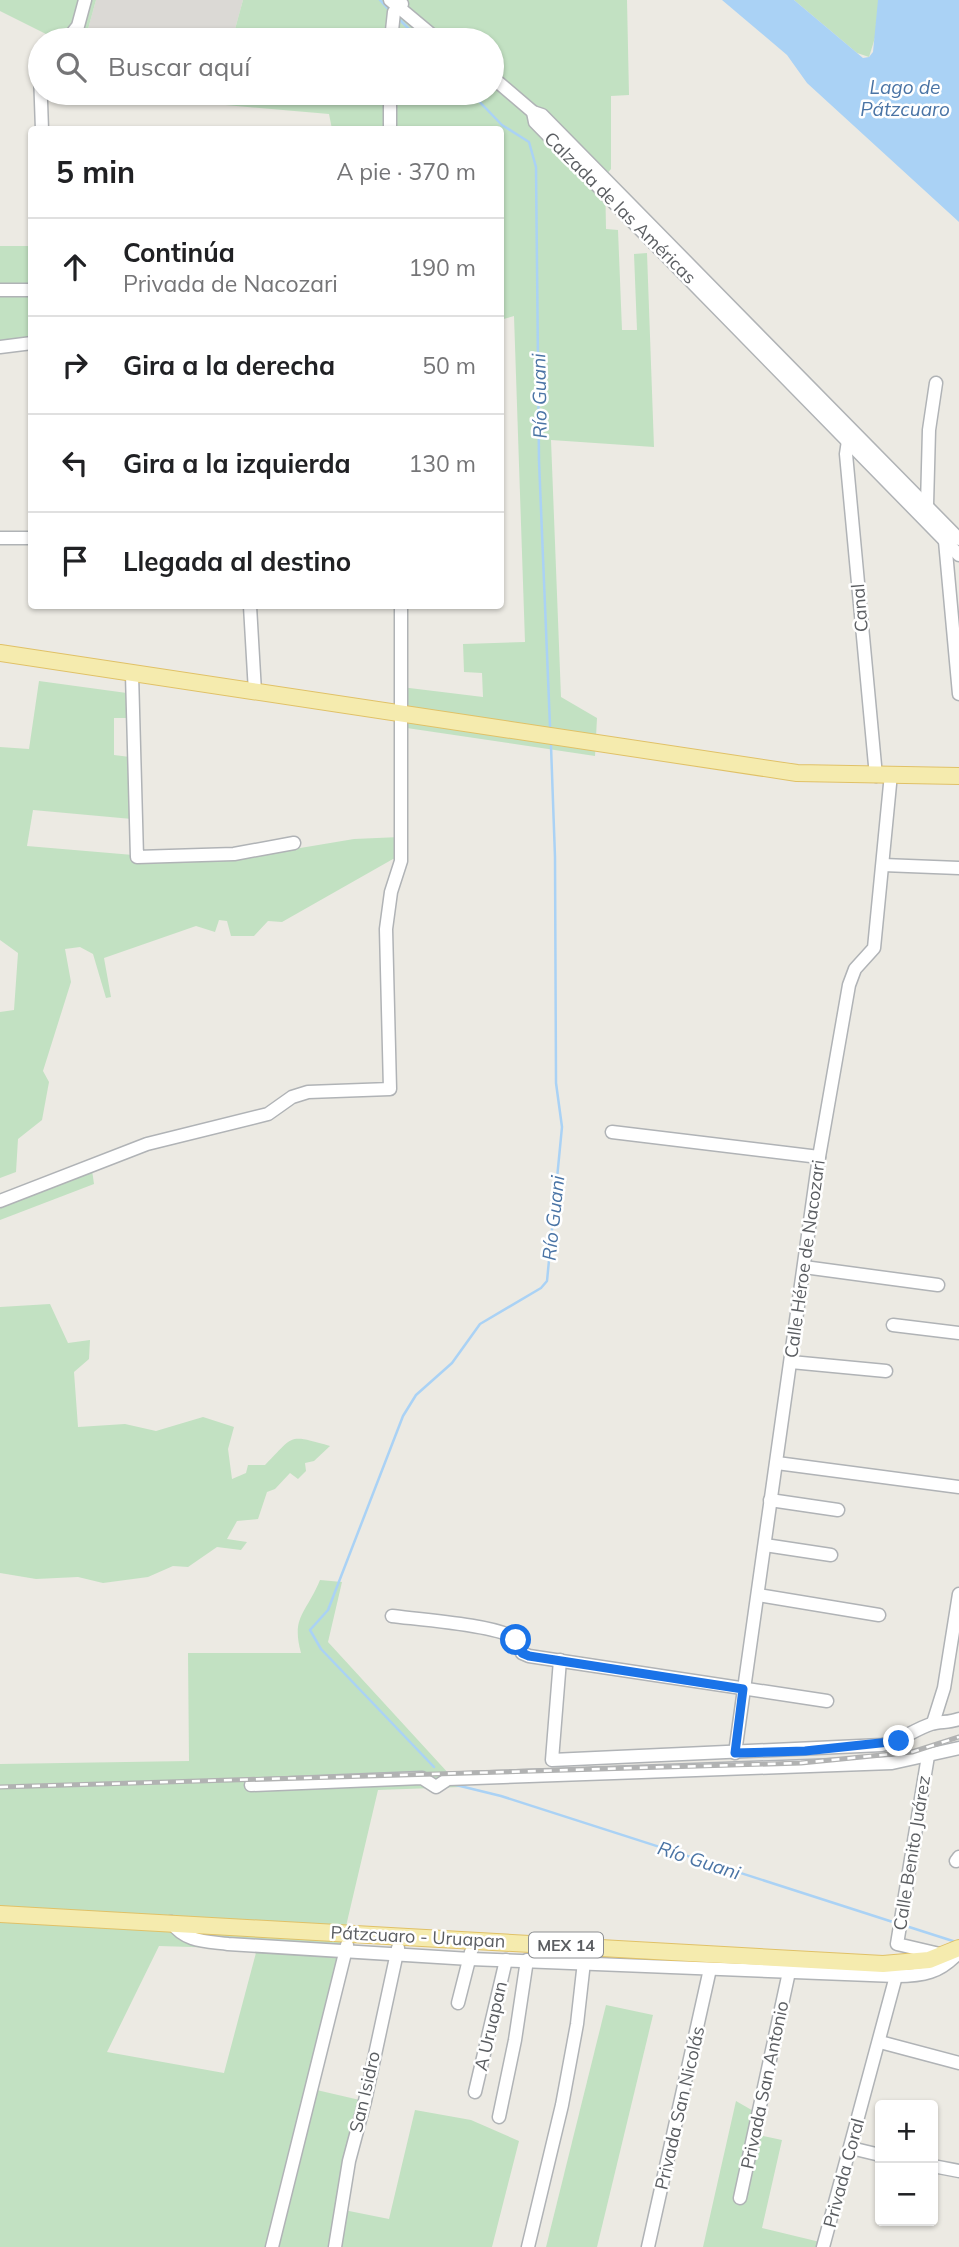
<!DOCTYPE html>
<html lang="es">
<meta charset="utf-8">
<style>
:root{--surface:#fff;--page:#f2f2f2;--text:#202124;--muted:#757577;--line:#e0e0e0}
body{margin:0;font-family:Mulish,sans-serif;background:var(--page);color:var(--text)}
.controls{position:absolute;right:21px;bottom:21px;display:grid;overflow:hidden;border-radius:7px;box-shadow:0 2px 5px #0004}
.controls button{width:63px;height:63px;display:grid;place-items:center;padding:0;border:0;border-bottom:2px solid var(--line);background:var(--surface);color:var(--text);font:35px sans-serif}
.stop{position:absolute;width:21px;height:21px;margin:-16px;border:5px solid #1a73e8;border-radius:50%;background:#fff}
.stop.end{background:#1a73e8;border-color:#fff;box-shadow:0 2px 7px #0008}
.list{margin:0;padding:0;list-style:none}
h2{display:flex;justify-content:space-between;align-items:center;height:91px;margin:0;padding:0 28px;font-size:30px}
h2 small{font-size:23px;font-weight:400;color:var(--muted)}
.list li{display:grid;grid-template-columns:46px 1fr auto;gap:21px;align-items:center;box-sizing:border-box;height:98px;padding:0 28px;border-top:2px solid var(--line)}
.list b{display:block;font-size:26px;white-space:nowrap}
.list p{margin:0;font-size:23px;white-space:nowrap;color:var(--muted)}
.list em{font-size:23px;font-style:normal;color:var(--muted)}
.icon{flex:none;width:38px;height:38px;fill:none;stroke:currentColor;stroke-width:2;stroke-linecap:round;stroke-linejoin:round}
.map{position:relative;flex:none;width:959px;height:2247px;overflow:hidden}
.search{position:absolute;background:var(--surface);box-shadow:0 2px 5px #0004;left:28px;top:28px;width:476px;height:77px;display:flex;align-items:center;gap:18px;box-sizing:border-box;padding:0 24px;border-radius:38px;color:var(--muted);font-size:26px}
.panel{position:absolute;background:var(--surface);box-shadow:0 2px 5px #0004;left:28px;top:126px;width:476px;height:483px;border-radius:7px}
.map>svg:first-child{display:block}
</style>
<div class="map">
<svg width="959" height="2247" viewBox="0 0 959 2247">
<rect width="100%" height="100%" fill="#eceae3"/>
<path fill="#dbd9d5" d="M 96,0 L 243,0 L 232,40 L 85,40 Z"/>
<g fill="#c2e1c2" fill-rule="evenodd">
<path d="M 0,0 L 96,0 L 85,40 L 58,40 L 0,11 Z"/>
<path d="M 243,0 L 627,0 L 629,95 L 611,96 L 611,169 L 605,176 L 606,229 L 618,230 L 622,330 L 637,330 L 634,254 L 647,253 L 654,447 L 551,440 L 561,697 L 597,718 L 595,756 L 400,727 L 401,687 L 483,697 L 482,673 L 464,672 L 463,644 L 525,642 L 514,316 L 500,320 L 500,130 L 332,129 L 329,114 L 214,104 L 218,93 L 492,93 L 492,40 L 232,40 Z"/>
<path d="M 794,0 L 878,0 L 878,28 L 869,57 L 857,53 Z"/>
<path d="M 0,246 L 32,246 L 31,341 L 0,347 Z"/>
<path d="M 39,681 L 134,694 L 132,718 L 114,718 L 114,755 L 138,758 L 143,820 L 33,810 L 27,846 L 145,856 L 241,858 L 354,839 L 400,837 L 401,861 L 393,859 L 282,922 L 268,921 L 254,936 L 231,936 L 227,921 L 219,920 L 215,932 L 196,926 L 104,958 L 111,997 L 106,998 L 93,954 L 80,947 L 65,949 L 71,982 L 43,1071 L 49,1082 L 42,1120 L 18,1139 L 16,1172 L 0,1178 L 0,1012 L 14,1010 L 18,953 L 0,940 L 0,747 L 29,749 Z"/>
<path d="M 91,1163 L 94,1184 L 0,1220 L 0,1196 Z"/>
<path d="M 50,1304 L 68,1343 L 90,1340 L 89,1359 L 74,1372 L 78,1427 L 125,1424 L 156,1431 L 203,1417 L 234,1427 L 228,1449 L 232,1479 L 246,1473 L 248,1465 L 265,1465 C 295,1435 287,1434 330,1446 L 314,1461 L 305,1463 L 306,1471 L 298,1479 L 290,1473 L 275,1489 L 267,1492 L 258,1519 L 237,1521 L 227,1539 L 247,1542 L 241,1550 L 217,1547 L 188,1567 L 173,1566 L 148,1577 L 103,1583 L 78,1577 L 36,1579 L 0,1573 L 0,1307 Z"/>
<path d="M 320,1580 L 342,1582 L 328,1642 L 461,1787 L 378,1790 L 308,2088 L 364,2101 L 339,2209 L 389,2219 L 415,2110 L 471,2120 L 519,2141 L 492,2247 L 0,2247 L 0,1764 L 189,1761 L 188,1653 L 301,1653 C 291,1616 306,1614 320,1580 ZM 159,1946 L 257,1949 L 224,2073 L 107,2052 Z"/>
<path d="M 606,2005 L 653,2015 L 597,2247 L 546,2247 Z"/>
<path d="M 736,2101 L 762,2116 L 759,2135 L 782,2140 L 762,2228 L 820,2242 L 819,2247 L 703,2247 Z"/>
</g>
<path fill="#aad2f5" d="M 722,0 L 794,0 L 863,58 L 869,57 L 873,52 L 878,0 L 959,0 L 959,222 L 807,83 L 787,55 Z"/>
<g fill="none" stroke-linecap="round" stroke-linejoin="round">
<g stroke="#aad2f5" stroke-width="2.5">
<path d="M 380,0 L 390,11"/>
<path d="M 398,18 L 420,40"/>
<path d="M 471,93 L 502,125 L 529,142 L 536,167 L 539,461 L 550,726"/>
<path d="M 434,1767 L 321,1649 L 310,1630 L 328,1610 L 403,1416 L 416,1395 L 452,1363 L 480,1324 L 541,1288 L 547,1281 L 562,1127 L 556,1083 L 555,857 L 551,746"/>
<path d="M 452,1784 L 501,1796 L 896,1923"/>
<path d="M 906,1926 L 956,1942"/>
</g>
<defs>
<g id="minor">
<path d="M 390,0 L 438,40"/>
<path d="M 67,40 L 78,26 L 85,0"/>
<path d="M 391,40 L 394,12 L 402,4"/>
<path d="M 40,73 L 42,130"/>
<path d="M 492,77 L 533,112 L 542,115 L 959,539"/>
<path d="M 533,112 L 535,122 L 959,555"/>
<path d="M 390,130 L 390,93"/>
<path d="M 0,290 L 32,290"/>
<path d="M 0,347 L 32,343"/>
<path d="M 848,441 L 846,454 L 876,776"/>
<path d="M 927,505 L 929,430 L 936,383"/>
<path d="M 0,538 L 32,538"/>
<path d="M 947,539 L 945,541 L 959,694"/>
<path d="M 250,606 L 255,692"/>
<path d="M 132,674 L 137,857 L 234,854 L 294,843"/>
<path d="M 883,865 L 959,868"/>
<path d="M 612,1132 L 819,1157"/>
<path d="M 0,1201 L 147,1144 L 268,1114 L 292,1097 L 308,1092 L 390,1089 L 386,929 L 391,892 L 401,861 L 401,606"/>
<path d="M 804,1267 L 938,1285"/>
<path d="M 893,1325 L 959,1333"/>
<path d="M 791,1362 L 886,1371"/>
<path d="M 777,1463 L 959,1487"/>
<path d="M 770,1500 L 838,1510"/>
<path d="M 765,1545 L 831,1555"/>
<path d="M 758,1595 L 879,1615"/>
<path d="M 392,1616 C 414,1619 501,1625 515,1639 C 518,1642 519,1649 522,1653 L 529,1656 L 827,1701"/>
<path d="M 560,1660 L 552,1760 L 882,1745 C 901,1741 913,1730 931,1724 C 940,1721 949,1723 959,1719"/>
<path d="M 933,1723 L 944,1688 L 959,1594"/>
<path d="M 735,1753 L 819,1157 L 849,985 L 855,969 L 874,948 L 891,774"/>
<path d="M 928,1756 L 897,1944 L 944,1955"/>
<path d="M 251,1785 L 422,1778 L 436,1787 L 448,1779 L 892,1763 L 959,1748"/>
<path d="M 956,1861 L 959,1857"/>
<path d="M 171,1922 C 185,1942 205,1941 228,1944 L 470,1959 L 896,1976 C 923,1976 940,1973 959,1952 L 956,1950"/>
<path d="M 458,2003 L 471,1952"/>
<path d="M 880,2042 L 959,2063"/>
<path d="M 475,2092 L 506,1960"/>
<path d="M 499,2117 L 515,2040 L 527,1960"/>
<path d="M 851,2148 L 880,2155"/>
<path d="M 933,2166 L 959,2171"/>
<path d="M 740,2198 L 789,1972"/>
<path d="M 272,2247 L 347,1945"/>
<path d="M 335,2247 L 349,2161 L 365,2101 L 398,1948"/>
<path d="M 528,2247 L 562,2105 L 577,2024 L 585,1953"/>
<path d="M 648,2247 L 710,1969"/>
<path d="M 823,2247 L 896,1976"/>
</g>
<g id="major">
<path d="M 0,653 L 797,773 L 959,776"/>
<path d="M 0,1914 L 883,1964 L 929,1960 L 959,1948"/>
</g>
</defs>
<use href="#minor" stroke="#b0b3b6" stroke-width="15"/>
<use href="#major" stroke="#e0c167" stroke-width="18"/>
<use href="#minor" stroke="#fff" stroke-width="12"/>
<use href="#major" stroke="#f5ebae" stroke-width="16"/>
<defs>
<path id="rail" d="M 0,1787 L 801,1763 L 912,1752 L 959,1737"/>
</defs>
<use href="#rail" stroke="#b1b2b2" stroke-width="5"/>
<use href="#rail" stroke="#fff" stroke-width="2.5" stroke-dasharray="8" stroke-linecap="butt"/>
</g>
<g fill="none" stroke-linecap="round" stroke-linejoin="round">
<path stroke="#1a73e8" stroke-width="9" d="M 516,1640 L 522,1653 L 529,1656 L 743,1689 L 735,1753 L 805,1751 L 899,1741"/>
</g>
<g text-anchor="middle" stroke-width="5" stroke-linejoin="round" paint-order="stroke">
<rect fill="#fff" stroke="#8c8e91" stroke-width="2" x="529" y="1932.5" width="74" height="25" rx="5"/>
<g font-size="16" font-weight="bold" fill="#5b5e62">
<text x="566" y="1951">MEX 14</text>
</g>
<g font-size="18" fill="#5b5e62" stroke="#fff">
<text transform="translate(620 208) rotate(45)" y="6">Calzada de las Américas</text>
<text transform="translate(860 608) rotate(-95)" y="6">Canal</text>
<text transform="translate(805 1259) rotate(-82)" y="6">Calle Héroe de Nacozari</text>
<text transform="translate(912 1853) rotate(-81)" y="6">Calle Benito Juárez</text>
<text transform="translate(418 1937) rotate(3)" y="6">Pátzcuaro - Uruapan</text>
<text transform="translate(491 2026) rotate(-77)" y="6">A Uruapan</text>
<text transform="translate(765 2085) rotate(-78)" y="6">Privada San Antonio</text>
<text transform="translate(365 2092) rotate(-77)" y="6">San Isidro</text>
<text transform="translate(680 2108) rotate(-77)" y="6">Privada San Nicolás</text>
<text transform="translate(844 2173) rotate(-75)" y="6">Privada Coral</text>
</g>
<g font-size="19" font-style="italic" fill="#4a74a5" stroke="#fff">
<text x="905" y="94">Lago de<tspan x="905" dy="22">Pátzcuaro</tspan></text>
<text transform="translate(539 396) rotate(-91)" y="7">Río Guani</text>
<text transform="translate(553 1218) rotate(-84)" y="7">Río Guani</text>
<text transform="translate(699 1860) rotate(18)" y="7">Río Guani</text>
</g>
</g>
</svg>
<div class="controls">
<button>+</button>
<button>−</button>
</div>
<div class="stop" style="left:516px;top:1640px"></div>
<div class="stop end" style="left:899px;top:1741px"></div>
<div class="search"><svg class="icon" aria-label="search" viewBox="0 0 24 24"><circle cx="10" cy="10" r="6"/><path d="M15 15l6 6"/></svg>Buscar aquí</div>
<section class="panel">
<h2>5 min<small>A pie · 370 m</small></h2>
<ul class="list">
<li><svg class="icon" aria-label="ahead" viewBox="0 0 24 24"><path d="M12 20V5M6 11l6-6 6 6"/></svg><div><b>Continúa</b><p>Privada de Nacozari</p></div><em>190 m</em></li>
<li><svg class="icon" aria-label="right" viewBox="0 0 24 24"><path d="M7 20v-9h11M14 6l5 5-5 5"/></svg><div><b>Gira a la derecha</b></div><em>50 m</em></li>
<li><svg class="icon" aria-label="left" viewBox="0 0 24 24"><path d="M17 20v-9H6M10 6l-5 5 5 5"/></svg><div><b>Gira a la izquierda</b></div><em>130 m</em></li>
<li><svg class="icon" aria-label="arrive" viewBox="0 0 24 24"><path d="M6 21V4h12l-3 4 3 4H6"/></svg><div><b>Llegada al destino</b></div></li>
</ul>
</section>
</div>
